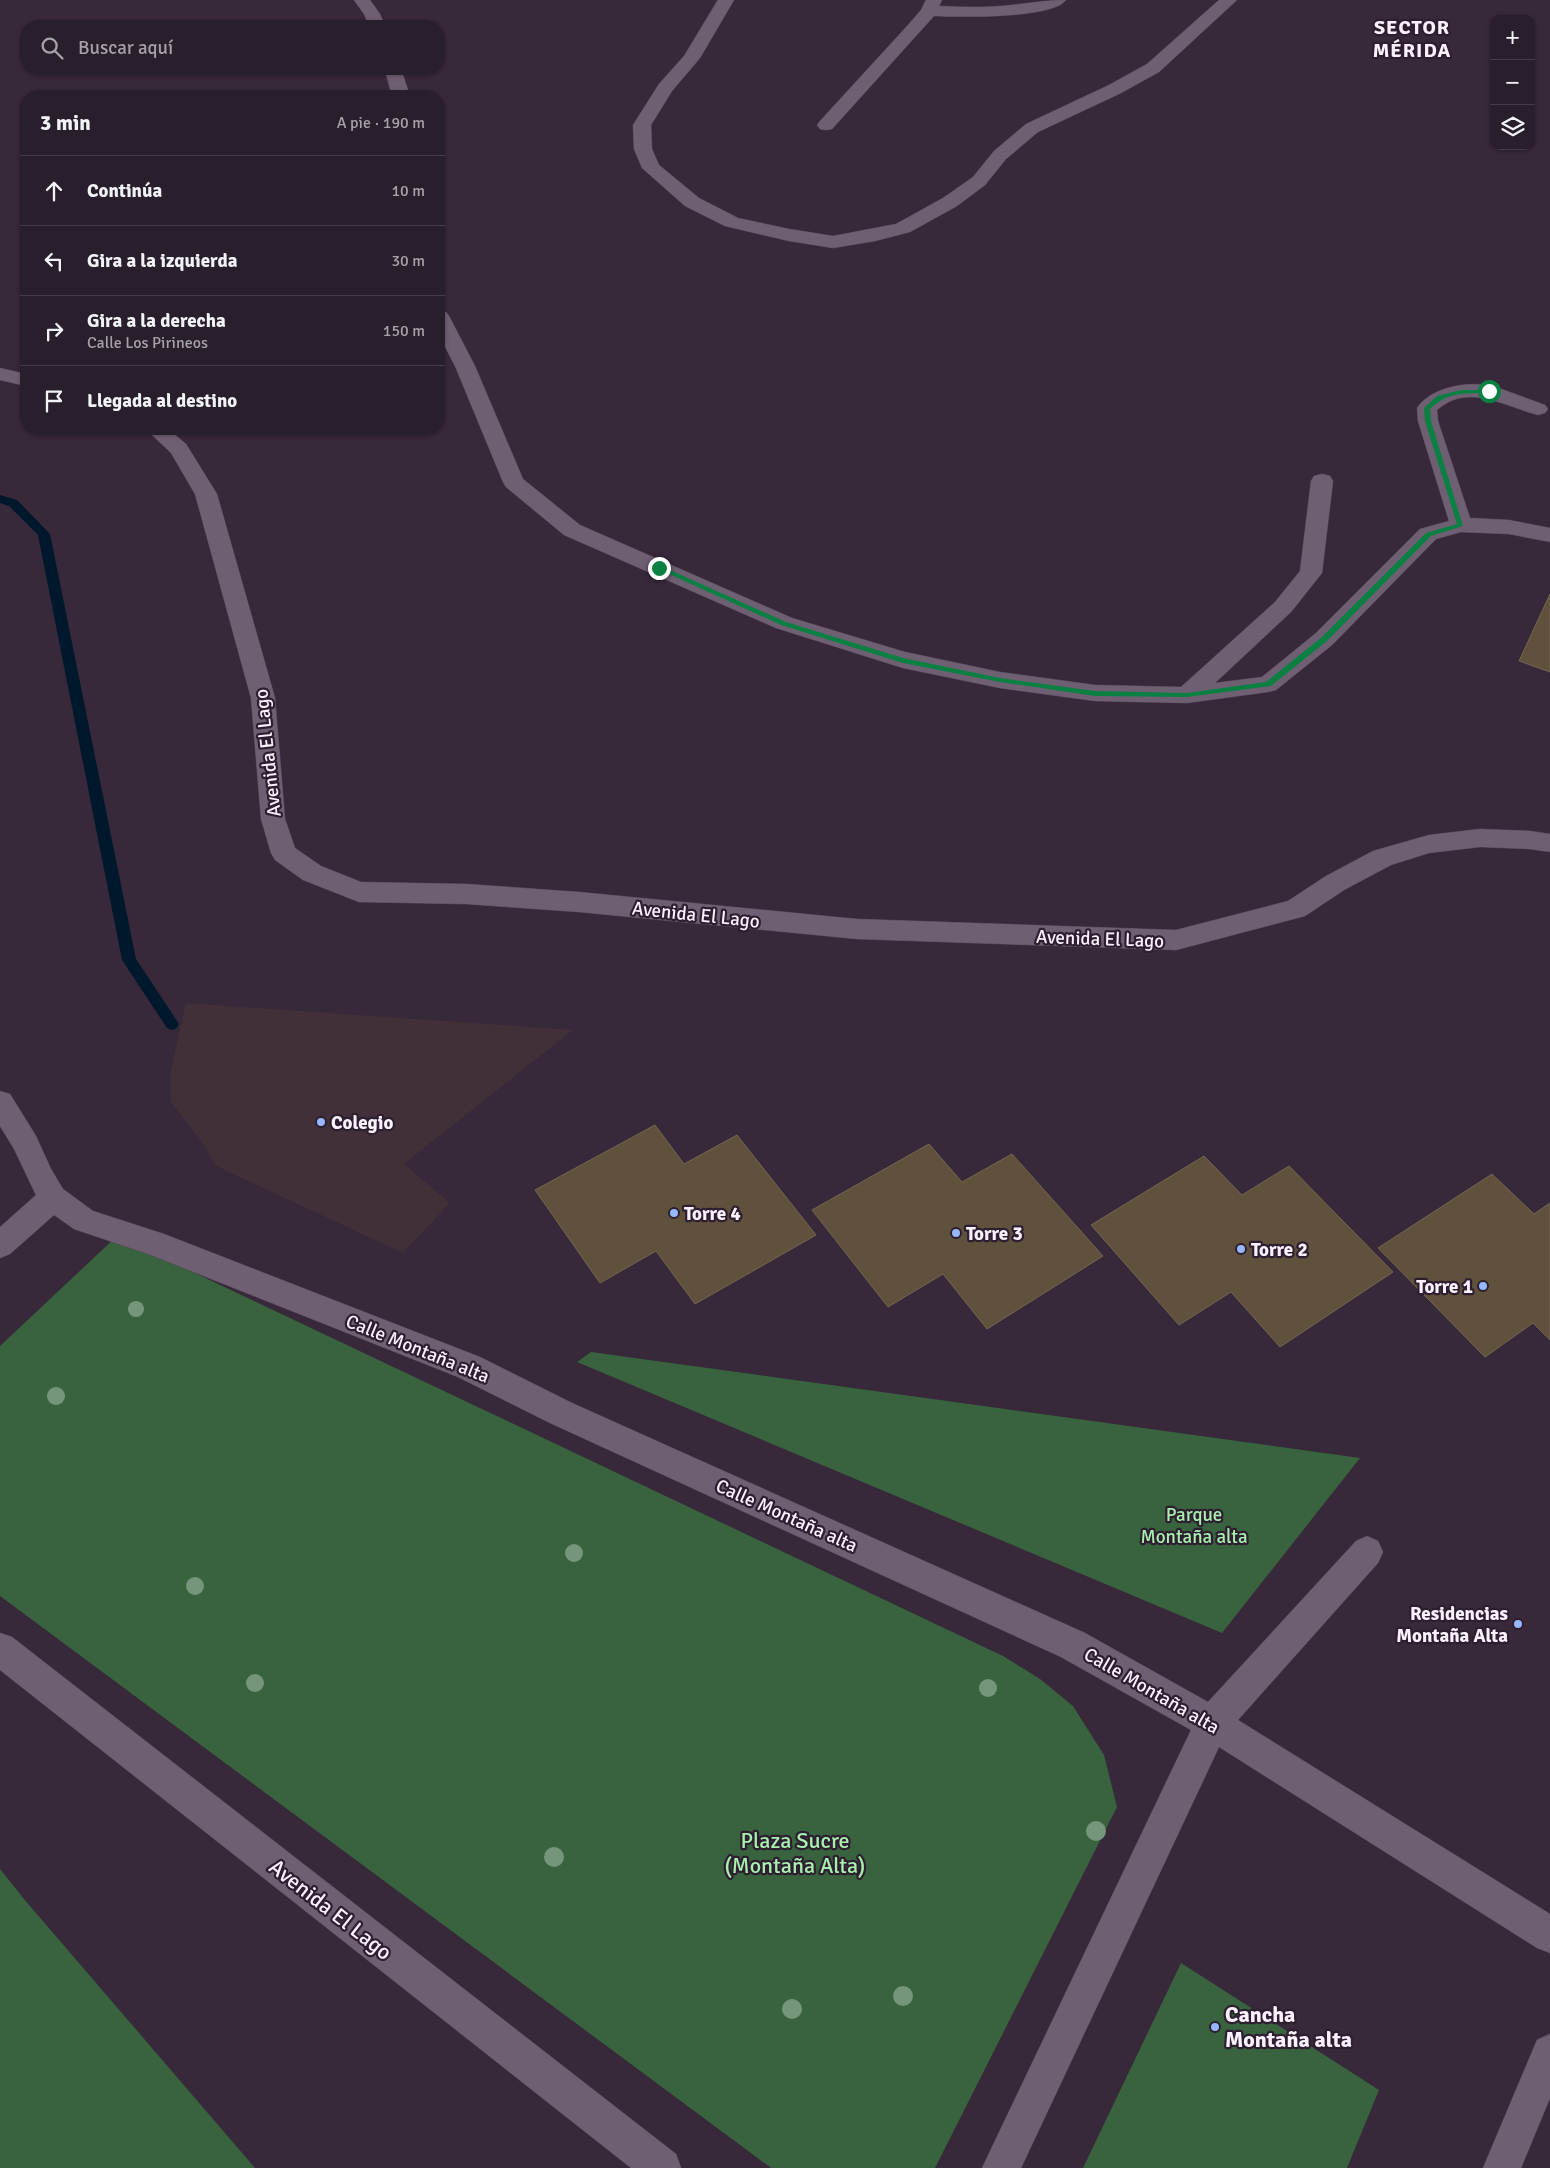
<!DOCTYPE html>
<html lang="es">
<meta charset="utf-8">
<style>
:root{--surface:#291e2c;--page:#312734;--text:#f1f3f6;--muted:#a5a2a9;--line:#453c48}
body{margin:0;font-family:Signika,sans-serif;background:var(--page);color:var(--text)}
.controls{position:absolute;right:15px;top:15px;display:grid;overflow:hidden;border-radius:10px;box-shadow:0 1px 4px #0004}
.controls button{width:45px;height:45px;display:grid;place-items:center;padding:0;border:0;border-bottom:1px solid var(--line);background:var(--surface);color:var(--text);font:25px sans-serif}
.stop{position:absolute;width:15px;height:15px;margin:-11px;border:4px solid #0b8043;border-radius:50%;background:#fff}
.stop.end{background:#0b8043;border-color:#fff;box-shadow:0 1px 5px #0008}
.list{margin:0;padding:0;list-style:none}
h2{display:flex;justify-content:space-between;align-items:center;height:65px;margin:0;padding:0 20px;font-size:21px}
h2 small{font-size:16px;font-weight:400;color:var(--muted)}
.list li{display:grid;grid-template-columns:32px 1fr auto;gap:15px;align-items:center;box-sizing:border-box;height:70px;padding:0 20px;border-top:1px solid var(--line)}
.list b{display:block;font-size:19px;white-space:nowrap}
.list p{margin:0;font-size:16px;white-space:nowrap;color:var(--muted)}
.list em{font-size:16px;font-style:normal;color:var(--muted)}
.icon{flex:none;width:28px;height:28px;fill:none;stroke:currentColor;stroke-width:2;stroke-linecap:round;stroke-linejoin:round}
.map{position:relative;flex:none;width:1550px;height:2168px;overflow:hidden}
.search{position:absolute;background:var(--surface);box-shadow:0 1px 4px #0004;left:20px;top:20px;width:425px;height:55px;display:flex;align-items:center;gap:12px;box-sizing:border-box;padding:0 18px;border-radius:20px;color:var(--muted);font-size:19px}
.panel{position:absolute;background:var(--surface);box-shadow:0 1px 4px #0004;left:20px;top:90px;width:425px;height:345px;border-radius:20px}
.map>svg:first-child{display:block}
</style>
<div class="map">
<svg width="1550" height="2168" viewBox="0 0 1550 2168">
<rect width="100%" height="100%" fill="#37283a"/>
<path fill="#423038" d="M 186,1003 L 573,1030 L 404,1164 L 450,1203 L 403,1253 L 216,1166 L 202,1142 L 171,1102 L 171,1070 Z"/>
<g fill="#39623e">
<path d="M 117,1236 L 1003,1656 L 1040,1679 L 1073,1706 L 1104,1755 L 1117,1807 L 935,2168 L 771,2168 L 0,1596 L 0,1346 Z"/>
<path d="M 591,1352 L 1360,1458 L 1222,1633 L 577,1362 Z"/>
<path d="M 0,1869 L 24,1899 L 255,2168 L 0,2168 Z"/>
<path d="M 1181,1963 L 1379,2090 L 1347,2168 L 1083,2168 Z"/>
</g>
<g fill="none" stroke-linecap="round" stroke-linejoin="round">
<path fill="#00182b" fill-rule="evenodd" d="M 0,495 L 17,500 L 50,534 L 136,959 L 179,1024 L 177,1028 L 172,1030 L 167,1028 L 122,960 L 38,535 L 9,506 L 0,503 Z"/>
</g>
<g fill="#60513c" stroke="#756651">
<path d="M 1550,594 L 1550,672 L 1519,661 Z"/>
<path d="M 655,1125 L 684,1164 L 737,1135 L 816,1235 L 695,1304 L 656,1251 L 600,1283 L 535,1190 Z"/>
<path d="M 929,1144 L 962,1182 L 1012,1154 L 1103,1256 L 987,1329 L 943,1274 L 888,1307 L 812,1210 Z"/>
<path d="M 1204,1156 L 1242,1195 L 1289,1166 L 1393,1272 L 1280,1347 L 1231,1292 L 1179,1325 L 1091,1225 Z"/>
<path d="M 1492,1174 L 1534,1214 L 1550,1203 L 1550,1340 L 1533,1323 L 1485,1357 L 1378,1248 Z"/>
</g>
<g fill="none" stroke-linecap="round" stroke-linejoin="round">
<defs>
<g id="minor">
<path d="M 354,0 L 370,0 L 380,14 L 385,26 L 369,26 L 364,14 Z"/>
<path d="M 718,0 L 734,0 L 700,58 L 672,91 L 651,125 L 652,149 L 659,165 L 699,198 L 738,218 L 789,229 L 833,236 L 896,224 L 943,198 L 973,177 L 994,151 L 1026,124 L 1109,85 L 1147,64 L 1219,0 L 1237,0 L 1159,72 L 1121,93 L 1038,132 L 1006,159 L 985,185 L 957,206 L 910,232 L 875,241 L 833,248 L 789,241 L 725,226 L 685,206 L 642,168 L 634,149 L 633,125 L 659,84 L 684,56 Z"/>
<path d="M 926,0 L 942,0 L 939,6 C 963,7 987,8 1011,5 C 1030,3 1047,0 1066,0 C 1053,19 957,17 934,16 L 832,129 L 826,130 L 820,129 L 817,125 L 820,121 L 908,25 L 921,10 Z"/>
<path d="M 385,69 L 401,69 L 410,96 L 392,96 Z"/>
<path d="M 439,310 L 446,312 L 449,316 L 475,366 L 523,479 L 580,525 L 792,618 L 905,652 L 1000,672 L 1095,685 L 1181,687 L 1275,602 L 1300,571 L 1311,481 L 1314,476 L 1322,474 L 1330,476 L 1333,481 L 1322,573 L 1291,612 L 1215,683 L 1262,677 L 1316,633 L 1420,529 L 1449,521 L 1418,421 L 1417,408 C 1432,386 1471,380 1496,387 L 1545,405 L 1548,409 L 1545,413 L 1538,415 C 1506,407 1468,382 1437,410 L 1438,421 L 1470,518 L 1509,520 L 1550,528 L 1550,542 L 1509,534 L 1461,532 L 1436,539 L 1332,645 L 1276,690 L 1268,692 L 1187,703 L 1095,701 L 1000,688 L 903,668 L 776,628 L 564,535 L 506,487 L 503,482 L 455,366 L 439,335 Z"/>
<path d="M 0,368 L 26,374 L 26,386 L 0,380 Z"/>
<path d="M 146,429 L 168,429 L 186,444 L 217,494 L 275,698 L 285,819 L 295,848 L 321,866 L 361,882 L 466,884 L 579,892 L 857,919 L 1176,930 L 1288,901 L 1326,876 L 1373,851 L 1429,835 L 1480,829 L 1530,831 L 1550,834 L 1550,852 L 1530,849 L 1480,847 L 1429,853 L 1391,865 L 1344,890 L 1305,916 L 1176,950 L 857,939 L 579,912 L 466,904 L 359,902 L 303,880 L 275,860 L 271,853 L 261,819 L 251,698 L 195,494 L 171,453 Z"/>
<path d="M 0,1091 L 10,1094 L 36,1136 L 51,1169 L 63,1189 L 93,1211 L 164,1234 L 480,1357 L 572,1403 L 1085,1633 L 1208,1702 L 1356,1541 L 1367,1536 L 1378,1541 L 1383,1552 L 1378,1563 L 1238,1720 L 1550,1914 L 1550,1953 L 1537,1948 L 1219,1747 L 1021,2168 L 982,2168 L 1191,1730 L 1061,1657 L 550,1423 L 458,1377 L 148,1254 L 74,1229 L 54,1215 L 10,1254 L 0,1258 L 0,1227 L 36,1195 L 14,1149 L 0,1126 Z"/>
<path d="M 0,1633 L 12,1637 L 676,2154 L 681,2168 L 631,2168 L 0,1670 Z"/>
<path d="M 1550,2034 L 1550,2098 L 1521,2168 L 1483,2168 L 1537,2040 Z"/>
</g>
</defs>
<use href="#minor" stroke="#534756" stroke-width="1"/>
<use href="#minor" fill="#6f5f73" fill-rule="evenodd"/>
</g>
<g fill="#75967a">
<circle cx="136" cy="1309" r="8"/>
<circle cx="56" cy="1396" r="9"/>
<circle cx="574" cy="1553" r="9"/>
<circle cx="195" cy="1586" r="9"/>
<circle cx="255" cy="1683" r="9"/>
<circle cx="988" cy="1688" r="9"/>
<circle cx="1096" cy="1831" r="10"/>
<circle cx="554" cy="1857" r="10"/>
<circle cx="903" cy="1996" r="10"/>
<circle cx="792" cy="2009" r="10"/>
</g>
<path fill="#0b8043" d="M 1461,390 L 1489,390 L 1492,391 L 1489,393 C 1464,394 1449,391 1430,409 L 1431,421 L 1463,526 L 1431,536 L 1327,641 L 1271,686 L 1187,697 L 1095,696 L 1000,682 L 903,663 L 781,625 L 656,568 L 661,566 L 786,622 L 903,658 L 1000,678 L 1095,691 L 1187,693 L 1266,682 L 1322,637 L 1426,533 L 1457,524 L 1425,421 L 1424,408 L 1437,396 Z"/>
<g fill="#96b6fd" stroke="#2d1e30" stroke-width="2">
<circle cx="321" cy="1122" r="5"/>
<circle cx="674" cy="1213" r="5"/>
<circle cx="956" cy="1233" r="5"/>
<circle cx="1241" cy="1249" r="5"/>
<circle cx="1483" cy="1286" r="5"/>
<circle cx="1518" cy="1624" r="5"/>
<circle cx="1215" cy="2027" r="5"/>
</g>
<g text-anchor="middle" stroke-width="4.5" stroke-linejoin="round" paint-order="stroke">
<g font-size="19" fill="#faf1fd" stroke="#2d1e30">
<text transform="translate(267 753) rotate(-96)" y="7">Avenida El Lago</text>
<text transform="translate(696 914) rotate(6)" y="7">Avenida El Lago</text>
<text transform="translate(1100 938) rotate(2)" y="7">Avenida El Lago</text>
<text transform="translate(418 1348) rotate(22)" y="7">Calle Montaña alta</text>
<text transform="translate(787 1515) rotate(24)" y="7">Calle Montaña alta</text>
<text transform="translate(1152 1690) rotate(30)" y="7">Calle Montaña alta</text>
</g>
<g font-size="19" font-weight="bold" fill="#faf1fd" stroke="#2d1e30" text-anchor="start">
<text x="331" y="1129">Colegio</text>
<text x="684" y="1220">Torre 4</text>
<text x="966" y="1240">Torre 3</text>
<text x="1251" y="1256">Torre 2</text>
<text x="1473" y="1293" text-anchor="end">Torre 1</text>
<text x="1508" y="1620" text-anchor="end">Residencias<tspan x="1508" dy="22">Montaña Alta</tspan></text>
</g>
<g font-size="19" fill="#a7f0ae" stroke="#2d1e30">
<text x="1194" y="1521">Parque<tspan x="1194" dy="22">Montaña alta</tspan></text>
</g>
<g font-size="20" font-weight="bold" letter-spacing="1" fill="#faf1fd" stroke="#2d1e30">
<text x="1412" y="34">SECTOR<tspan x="1412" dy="23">MÉRIDA</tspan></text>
</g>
<g font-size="22" fill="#a7f0ae" stroke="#2d1e30">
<text x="795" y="1848">Plaza Sucre<tspan x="795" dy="25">(Montaña Alta)</tspan></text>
</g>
<g font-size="22" fill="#faf1fd" stroke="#2d1e30">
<text transform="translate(331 1909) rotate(38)" y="8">Avenida El Lago</text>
</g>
<g font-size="22" font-weight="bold" fill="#faf1fd" stroke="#2d1e30" text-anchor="start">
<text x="1225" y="2022">Cancha<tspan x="1225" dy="25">Montaña alta</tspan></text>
</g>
</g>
</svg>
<div class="controls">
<button>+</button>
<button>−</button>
<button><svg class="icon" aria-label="layers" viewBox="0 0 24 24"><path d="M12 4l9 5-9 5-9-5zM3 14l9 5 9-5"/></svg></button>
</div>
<div class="stop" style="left:1489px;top:391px"></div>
<div class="stop end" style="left:659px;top:568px"></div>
<div class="search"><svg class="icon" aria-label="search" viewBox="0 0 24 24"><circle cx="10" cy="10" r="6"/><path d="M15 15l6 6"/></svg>Buscar aquí</div>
<section class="panel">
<h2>3 min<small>A pie · 190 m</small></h2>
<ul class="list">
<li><svg class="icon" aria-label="ahead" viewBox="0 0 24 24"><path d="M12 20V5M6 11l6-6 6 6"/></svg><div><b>Continúa</b></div><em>10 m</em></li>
<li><svg class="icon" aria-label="left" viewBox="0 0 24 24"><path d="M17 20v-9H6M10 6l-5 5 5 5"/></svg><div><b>Gira a la izquierda</b></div><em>30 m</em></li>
<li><svg class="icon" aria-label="right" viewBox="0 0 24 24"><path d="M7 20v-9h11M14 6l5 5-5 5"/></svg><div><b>Gira a la derecha</b><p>Calle Los Pirineos</p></div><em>150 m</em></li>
<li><svg class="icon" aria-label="arrive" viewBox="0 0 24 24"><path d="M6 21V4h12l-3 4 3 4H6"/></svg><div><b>Llegada al destino</b></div></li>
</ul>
</section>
</div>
